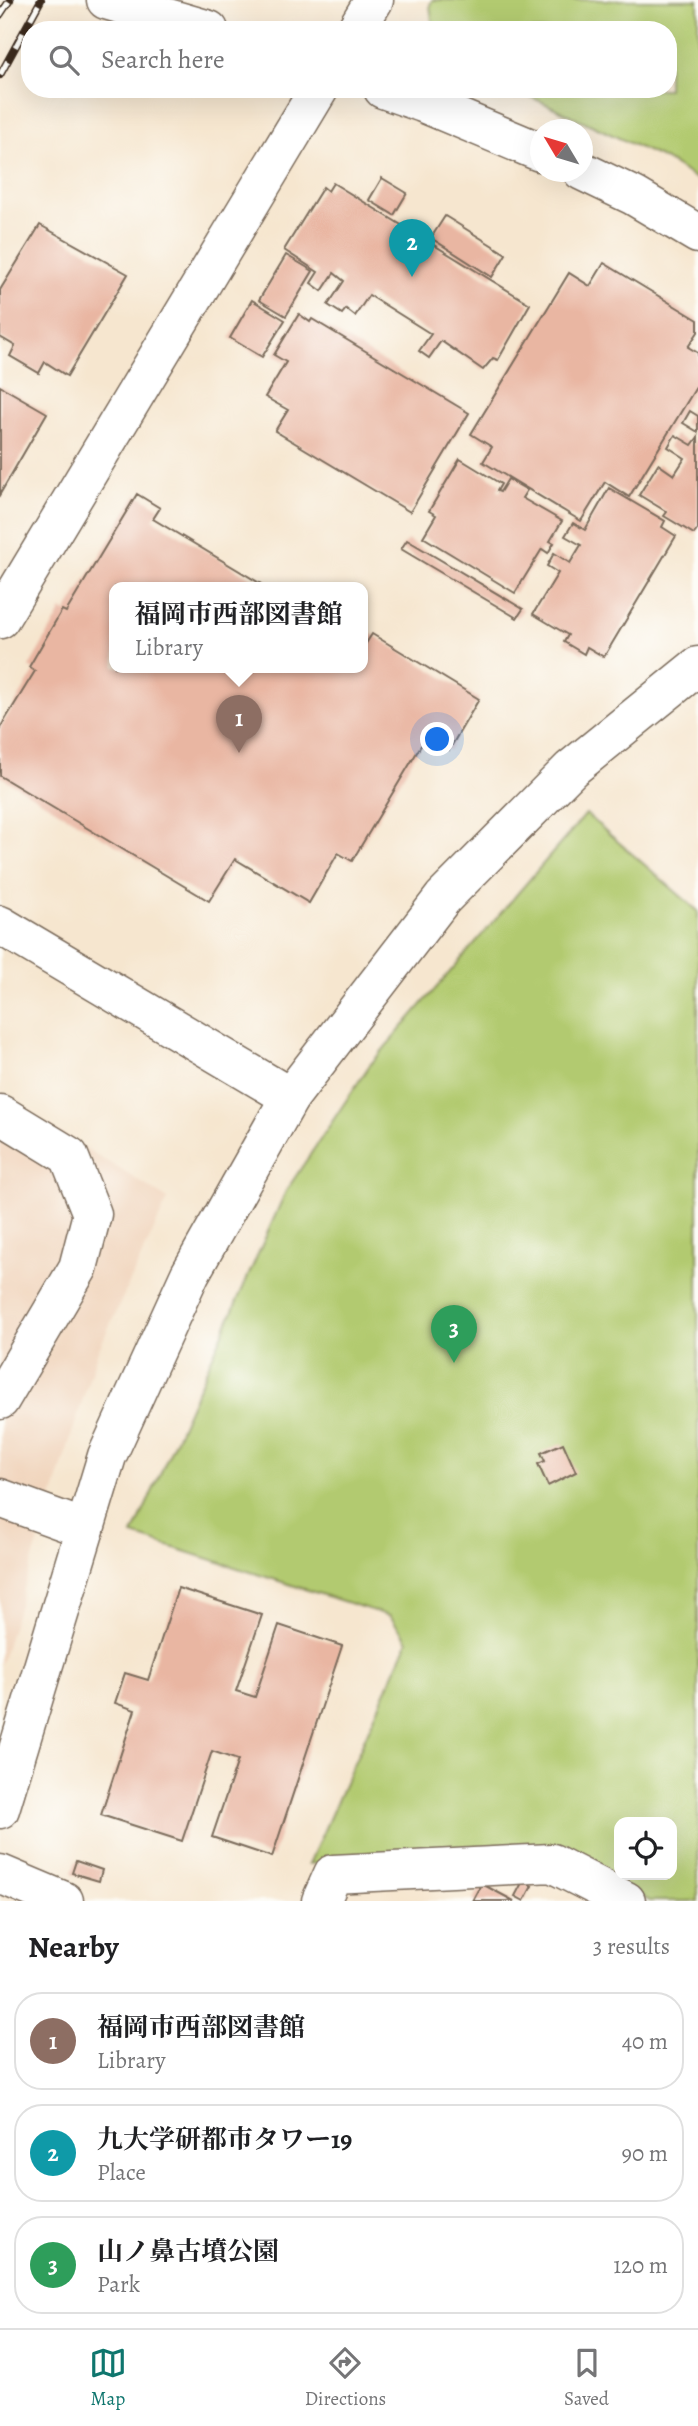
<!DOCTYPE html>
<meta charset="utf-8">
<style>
:root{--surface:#fff;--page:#f6f6f6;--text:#202124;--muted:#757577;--line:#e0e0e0;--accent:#0f766e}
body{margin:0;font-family:Alegreya,"Noto Serif JP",serif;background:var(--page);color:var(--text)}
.controls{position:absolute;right:21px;bottom:21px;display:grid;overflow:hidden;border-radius:14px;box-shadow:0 7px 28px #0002}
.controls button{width:63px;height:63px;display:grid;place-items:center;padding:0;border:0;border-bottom:2px solid var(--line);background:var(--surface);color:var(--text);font:35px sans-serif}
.compass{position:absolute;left:530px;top:119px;width:63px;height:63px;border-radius:50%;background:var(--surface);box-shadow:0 7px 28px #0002;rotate:308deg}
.you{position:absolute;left:438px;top:740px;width:24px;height:24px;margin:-18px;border:5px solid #fff;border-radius:50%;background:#1a73e8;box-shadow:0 0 0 10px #1a73e833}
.badge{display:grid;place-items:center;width:46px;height:46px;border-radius:50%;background:var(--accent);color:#fff;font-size:23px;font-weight:700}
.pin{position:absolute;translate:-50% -58px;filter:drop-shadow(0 2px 4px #0008)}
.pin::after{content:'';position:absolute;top:37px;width:24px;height:21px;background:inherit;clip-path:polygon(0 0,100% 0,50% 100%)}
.popup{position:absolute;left:109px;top:582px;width:259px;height:91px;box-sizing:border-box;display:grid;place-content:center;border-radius:14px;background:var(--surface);filter:drop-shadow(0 2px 5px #0005);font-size:23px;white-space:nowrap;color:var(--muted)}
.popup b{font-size:26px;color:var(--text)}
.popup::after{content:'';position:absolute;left:50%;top:100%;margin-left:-14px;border:14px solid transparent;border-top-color:var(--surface)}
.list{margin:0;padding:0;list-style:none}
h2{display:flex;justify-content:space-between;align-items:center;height:91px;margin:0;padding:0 28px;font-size:30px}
h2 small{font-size:23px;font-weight:400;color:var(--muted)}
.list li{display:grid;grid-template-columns:46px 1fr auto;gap:21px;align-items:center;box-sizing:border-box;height:98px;margin:0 14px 14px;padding:0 14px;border:2px solid var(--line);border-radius:28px}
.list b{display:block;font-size:26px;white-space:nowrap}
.list p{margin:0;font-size:23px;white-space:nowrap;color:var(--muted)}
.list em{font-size:23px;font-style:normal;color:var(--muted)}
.icon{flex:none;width:38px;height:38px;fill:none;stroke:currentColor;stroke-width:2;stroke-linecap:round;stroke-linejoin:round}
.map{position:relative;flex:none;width:698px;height:1901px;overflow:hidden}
.search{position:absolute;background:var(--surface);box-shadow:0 7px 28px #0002;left:21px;right:21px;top:21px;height:77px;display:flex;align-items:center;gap:18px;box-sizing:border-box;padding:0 24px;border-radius:28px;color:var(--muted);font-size:26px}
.sheet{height:427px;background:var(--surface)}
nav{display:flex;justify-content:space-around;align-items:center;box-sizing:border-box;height:98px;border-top:2px solid var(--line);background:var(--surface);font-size:19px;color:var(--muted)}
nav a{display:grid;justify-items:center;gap:4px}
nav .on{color:var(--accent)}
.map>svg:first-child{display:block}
</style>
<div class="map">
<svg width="698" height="1901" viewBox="0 0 698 1901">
<rect width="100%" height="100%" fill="#fdfcf7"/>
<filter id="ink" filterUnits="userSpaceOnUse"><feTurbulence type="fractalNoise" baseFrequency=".0143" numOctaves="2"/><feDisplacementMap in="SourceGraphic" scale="14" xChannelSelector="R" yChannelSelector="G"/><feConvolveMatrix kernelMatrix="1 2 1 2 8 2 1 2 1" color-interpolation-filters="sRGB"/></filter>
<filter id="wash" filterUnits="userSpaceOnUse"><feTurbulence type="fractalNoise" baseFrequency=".00686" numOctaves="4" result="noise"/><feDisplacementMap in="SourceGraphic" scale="28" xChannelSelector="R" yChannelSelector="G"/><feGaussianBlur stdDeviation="1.57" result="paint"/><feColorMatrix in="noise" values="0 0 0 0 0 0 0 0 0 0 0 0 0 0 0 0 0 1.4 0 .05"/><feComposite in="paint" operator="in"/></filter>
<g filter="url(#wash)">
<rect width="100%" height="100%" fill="#f6e6cf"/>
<path fill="#f1d5bd" d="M 0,1096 L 168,1199 L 97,1353 L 0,1666 Z"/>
<g fill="#b2ca6f" stroke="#767a46" stroke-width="2" fill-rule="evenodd">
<path d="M 432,0 L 698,0 L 698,180 L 666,160 L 514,89 L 668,89 L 668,30 L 433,30 L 430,5 Z"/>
<path d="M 586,814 L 698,911 L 698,1901 L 650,1901 L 545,1847 L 309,1864 L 408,1641 L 390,1616 L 133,1535 L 286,1191 L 369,1066 ZM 619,1822 L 672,1822 L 672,1875 L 619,1875 Z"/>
</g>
<g id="blocks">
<g fill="#e9b6a2">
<path d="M 382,178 L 407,193 L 394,215 L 369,200 Z"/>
<path d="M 333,183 L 530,304 L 498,360 L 493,358 L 483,370 L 441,341 L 429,358 L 419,351 L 431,334 L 369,295 L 355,316 L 346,309 L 342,314 L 328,305 L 344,281 L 334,273 L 322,291 L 311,283 L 318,272 L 284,250 L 323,187 L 328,191 Z"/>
<path d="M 445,216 L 506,254 L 492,277 L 431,238 Z"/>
<path d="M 40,225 L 128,274 L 67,376 L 45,362 L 39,373 L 10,356 L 15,346 L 0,337 L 0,290 Z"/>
<path d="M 286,255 L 313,271 L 286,316 L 259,300 Z"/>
<path d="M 604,263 L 698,320 L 698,332 L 688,347 L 698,353 L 698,384 L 629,497 L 605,482 L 581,521 L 483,462 L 492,447 L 471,434 L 569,273 L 590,286 Z"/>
<path d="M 252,300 L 285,320 L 262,357 L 230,338 Z"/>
<path d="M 299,314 L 310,322 L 312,319 L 469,413 L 410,512 L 275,431 L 288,410 L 265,397 L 286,362 L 274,355 Z"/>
<path d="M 0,386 L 47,413 L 0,494 Z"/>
<path d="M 690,411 L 698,416 L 698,432 L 683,423 Z"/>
<path d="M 675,435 L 692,445 L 698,437 L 698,529 L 694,534 L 664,516 L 667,512 L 639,495 L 658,464 L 674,475 L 685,458 L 668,447 Z"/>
<path d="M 460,459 L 501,484 L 497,491 L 500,492 L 508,479 L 527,490 L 522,498 L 562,521 L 550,541 L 554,543 L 548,553 L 542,549 L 515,593 L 423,537 L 436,515 L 429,511 Z"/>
<path d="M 609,488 L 665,521 L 662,527 L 676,536 L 604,657 L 587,647 L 584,654 L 564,642 L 568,635 L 533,614 L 558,573 L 547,566 L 554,553 L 570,563 L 581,545 L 565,536 L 573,523 L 585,530 Z"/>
<path d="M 137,494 L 160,508 L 153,519 L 261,584 L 260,587 L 115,587 L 115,667 L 363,667 L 363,648 L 372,634 L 479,699 L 449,750 L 426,737 L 352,861 L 338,853 L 309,903 L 235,859 L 209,901 L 0,776 L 0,728 L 35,671 L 29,667 L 62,610 L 66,612 Z"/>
<path d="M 407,540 L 523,609 L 517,618 L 401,549 Z"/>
<path d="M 563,1443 L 576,1472 L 548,1486 L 538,1464 L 545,1461 L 541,1453 Z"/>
<path d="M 178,1588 L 262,1615 L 236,1691 L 255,1697 L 279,1625 L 342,1646 L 272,1857 L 212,1837 L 238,1760 L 212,1751 L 182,1841 L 101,1815 L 135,1710 L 115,1703 L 125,1673 L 148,1680 Z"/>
<path d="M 76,1861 L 102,1870 L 99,1881 L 72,1873 Z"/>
<path d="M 523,1881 L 532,1886 L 524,1901 L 515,1896 Z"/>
<path d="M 482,1884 L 514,1901 L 473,1901 Z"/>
</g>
</g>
</g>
<g filter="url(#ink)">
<use href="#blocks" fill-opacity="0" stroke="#7c6c5c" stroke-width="2"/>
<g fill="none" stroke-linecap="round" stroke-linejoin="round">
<defs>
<g id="minor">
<path d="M 106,0 L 209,30"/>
<path d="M 356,30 L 374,0"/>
<path d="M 383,89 L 423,103 L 540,152"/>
<path d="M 582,171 L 634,196 L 698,234"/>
<path d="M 0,619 L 319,89"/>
<path d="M 0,925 L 290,1097"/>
<path d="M 0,1114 L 69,1156 L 92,1214 L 78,1268 L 0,1400"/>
<path d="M 0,1498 L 85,1529"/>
<path d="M 0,1809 L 107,1456 L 190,1274 L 290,1097 L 443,898 L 571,769 L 698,666"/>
<path d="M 0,1874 L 64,1901"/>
<path d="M 321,1901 L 333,1874 L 552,1863 L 626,1901"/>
</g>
</defs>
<use href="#minor" stroke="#7c6c5c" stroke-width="41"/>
<use href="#minor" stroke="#fff" stroke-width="38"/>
<defs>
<g id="rail">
<path d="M 0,15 L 10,0"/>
<path d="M 0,75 L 41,0"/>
</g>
</defs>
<use href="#rail" stroke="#3b2a1e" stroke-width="8"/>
<use href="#rail" stroke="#fdfcf7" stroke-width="5" stroke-dasharray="16" stroke-linecap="butt"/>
</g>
</g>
</svg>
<div class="controls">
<button><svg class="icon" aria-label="locate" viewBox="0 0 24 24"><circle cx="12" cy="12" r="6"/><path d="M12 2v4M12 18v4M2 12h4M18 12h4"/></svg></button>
</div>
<svg class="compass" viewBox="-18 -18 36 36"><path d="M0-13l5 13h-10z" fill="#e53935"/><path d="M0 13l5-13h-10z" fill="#757577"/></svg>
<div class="you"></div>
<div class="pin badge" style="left:239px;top:753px;background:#8d6e63">1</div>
<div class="popup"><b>福岡市西部図書館</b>Library</div>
<div class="pin badge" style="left:412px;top:277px;background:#0f9aa8">2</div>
<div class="pin badge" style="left:454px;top:1363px;background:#2e9e5b">3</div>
<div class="search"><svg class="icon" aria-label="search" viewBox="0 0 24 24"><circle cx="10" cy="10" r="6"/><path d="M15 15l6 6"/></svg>Search here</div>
</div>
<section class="sheet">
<h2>Nearby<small>3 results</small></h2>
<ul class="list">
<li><span class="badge" style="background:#8d6e63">1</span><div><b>福岡市西部図書館</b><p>Library</p></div><em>40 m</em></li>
<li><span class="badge" style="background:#0f9aa8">2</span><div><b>九大学研都市タワー19</b><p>Place</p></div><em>90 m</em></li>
<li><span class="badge" style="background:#2e9e5b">3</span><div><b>山ノ鼻古墳公園</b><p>Park</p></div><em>120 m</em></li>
</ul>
</section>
<nav>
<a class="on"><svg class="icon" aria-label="map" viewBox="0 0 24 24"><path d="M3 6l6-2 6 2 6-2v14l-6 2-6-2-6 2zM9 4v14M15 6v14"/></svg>Map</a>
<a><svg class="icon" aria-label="directions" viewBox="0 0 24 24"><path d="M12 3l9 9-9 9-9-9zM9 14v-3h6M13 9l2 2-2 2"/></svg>Directions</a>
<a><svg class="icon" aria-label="saved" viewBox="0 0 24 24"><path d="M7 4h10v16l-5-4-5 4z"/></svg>Saved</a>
</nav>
